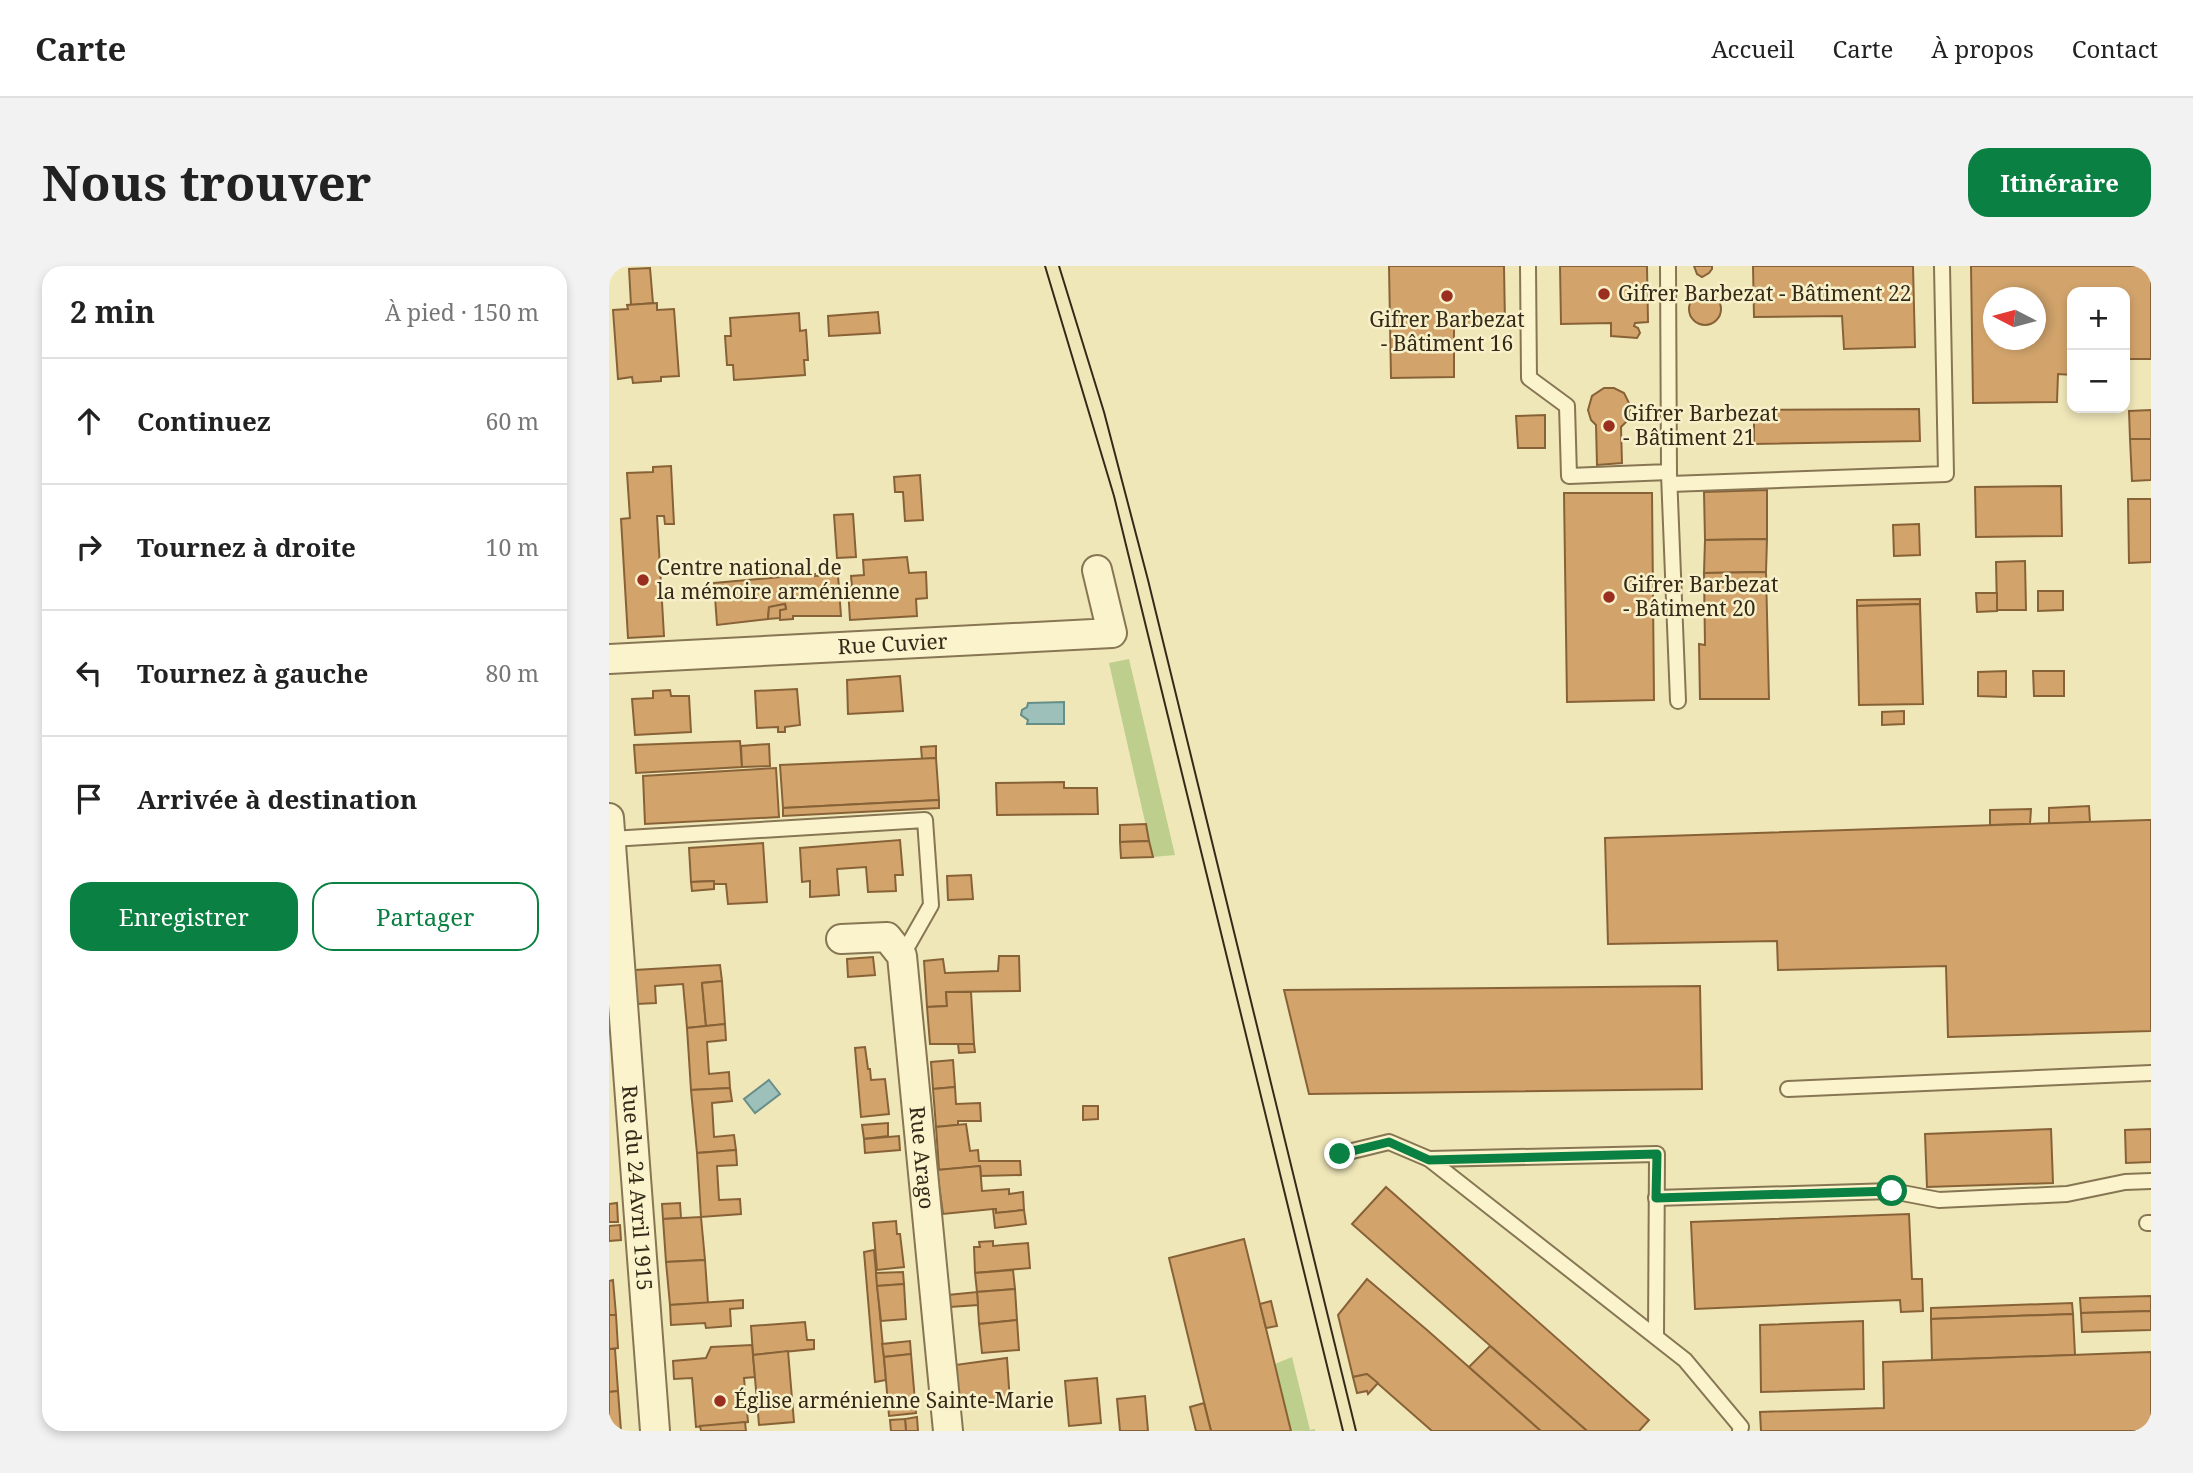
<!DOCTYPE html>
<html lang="fr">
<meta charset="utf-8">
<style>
:root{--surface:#fff;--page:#f2f2f2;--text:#222;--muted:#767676;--line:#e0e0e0;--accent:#0b8043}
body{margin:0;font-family:"Noto Serif",serif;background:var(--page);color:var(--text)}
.controls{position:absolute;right:21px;top:21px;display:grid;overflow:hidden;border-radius:14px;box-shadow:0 4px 10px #0003}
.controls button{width:63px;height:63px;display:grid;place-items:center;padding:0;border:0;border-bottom:2px solid var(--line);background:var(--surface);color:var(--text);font:35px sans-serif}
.compass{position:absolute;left:1374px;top:21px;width:63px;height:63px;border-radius:50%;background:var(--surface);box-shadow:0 4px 10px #0003;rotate:276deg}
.stop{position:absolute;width:21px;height:21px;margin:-16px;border:5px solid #0b8043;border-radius:50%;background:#fff}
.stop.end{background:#0b8043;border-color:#fff;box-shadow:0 2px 7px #0008}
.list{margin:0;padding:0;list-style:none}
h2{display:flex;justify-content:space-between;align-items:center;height:91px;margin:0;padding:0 28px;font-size:30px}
h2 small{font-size:23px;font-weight:400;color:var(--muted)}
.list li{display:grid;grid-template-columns:46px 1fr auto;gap:21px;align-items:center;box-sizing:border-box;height:126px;padding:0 28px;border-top:2px solid var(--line)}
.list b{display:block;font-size:26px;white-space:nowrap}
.list em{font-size:23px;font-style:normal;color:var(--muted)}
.actions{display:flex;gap:14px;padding:21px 28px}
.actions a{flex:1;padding:16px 0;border:2px solid var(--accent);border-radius:21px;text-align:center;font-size:24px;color:var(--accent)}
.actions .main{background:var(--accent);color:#fff}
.icon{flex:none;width:38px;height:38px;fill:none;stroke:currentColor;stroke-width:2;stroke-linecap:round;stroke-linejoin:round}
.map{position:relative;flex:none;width:1542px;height:1165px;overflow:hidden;border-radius:21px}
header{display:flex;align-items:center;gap:42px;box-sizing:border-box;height:98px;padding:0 35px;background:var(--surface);border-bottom:2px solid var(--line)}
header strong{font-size:33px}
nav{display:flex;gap:38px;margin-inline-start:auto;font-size:24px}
.intro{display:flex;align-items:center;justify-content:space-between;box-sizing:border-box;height:168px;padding:0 42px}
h1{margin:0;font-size:49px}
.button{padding:18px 32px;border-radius:21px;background:var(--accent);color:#fff;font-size:24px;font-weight:700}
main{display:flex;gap:42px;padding:0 42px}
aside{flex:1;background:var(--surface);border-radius:21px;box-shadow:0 4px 10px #0003}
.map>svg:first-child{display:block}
</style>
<header>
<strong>Carte</strong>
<nav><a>Accueil</a><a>Carte</a><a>À propos</a><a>Contact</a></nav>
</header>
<div class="intro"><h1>Nous trouver</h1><a class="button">Itinéraire</a></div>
<main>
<aside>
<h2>2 min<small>À pied · 150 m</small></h2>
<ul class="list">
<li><svg class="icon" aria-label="ahead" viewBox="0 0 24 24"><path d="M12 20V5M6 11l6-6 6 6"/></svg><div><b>Continuez</b></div><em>60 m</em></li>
<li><svg class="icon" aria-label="right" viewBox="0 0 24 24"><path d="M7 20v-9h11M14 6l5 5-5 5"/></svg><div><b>Tournez à droite</b></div><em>10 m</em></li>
<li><svg class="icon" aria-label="left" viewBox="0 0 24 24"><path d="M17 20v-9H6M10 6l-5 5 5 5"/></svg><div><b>Tournez à gauche</b></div><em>80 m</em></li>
<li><svg class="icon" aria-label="arrive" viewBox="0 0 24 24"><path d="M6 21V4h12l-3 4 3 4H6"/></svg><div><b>Arrivée à destination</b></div></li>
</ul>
<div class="actions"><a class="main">Enregistrer</a><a>Partager</a></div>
</aside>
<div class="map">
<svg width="1542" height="1165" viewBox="0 0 1542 1165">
<rect width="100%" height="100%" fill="#f0e7b9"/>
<g fill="#bece8d">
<path d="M 520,393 L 566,589 L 544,591 L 500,397 Z"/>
<path d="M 683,1091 L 701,1164 L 706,1163 L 706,1165 L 682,1165 L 666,1098 Z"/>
</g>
<g fill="#9ec0bb" stroke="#668e89" stroke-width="2">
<path d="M 455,436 L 455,458 L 418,458 L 419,454 L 412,449 L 413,444 L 418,441 L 419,437 Z"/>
<path d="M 160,814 L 171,828 L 146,847 L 135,833 Z"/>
</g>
<g fill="#d2a46c" stroke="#886237" stroke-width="2" fill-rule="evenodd">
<path d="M 780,0 L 895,0 L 896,59 L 845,60 L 845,111 L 782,112 Z"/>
<path d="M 951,0 L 1038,0 L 1039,56 L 1026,57 L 1025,60 L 1029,62 L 1031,67 L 1028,72 L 1002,70 L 1002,57 L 952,58 Z"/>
<path d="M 1085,0 L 1103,0 L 1103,3 L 1100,7 L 1093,11 L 1088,8 Z"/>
<path d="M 1144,0 L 1304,0 L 1306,81 L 1235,83 L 1233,50 L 1145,51 Z"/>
<path d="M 1362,0 L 1542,0 L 1542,93 L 1516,93 L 1516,26 L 1463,26 L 1463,109 L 1449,108 L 1448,136 L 1364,137 ZM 1384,32 L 1426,32 L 1426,74 L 1384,74 Z"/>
<path d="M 41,2 L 44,37 L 22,39 L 20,3 Z"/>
<circle cx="1096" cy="43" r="16"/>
<path d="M 48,37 L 48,44 L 65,43 L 70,110 L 52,111 L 52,115 L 24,117 L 23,111 L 9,113 L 4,44 L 19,43 L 18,39 Z"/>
<path d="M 269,46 L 271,67 L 220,70 L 219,50 Z"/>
<path d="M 190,47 L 191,65 L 197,64 L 199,94 L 195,94 L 196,109 L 125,114 L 124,99 L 118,99 L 116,70 L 122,70 L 121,52 Z"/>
<path d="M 995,122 L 1005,122 L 1015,127 L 1021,139 L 1020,153 L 1012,161 L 1013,197 L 988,199 L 987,159 L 982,154 L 979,144 L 983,130 Z"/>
<path d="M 1310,143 L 1311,175 L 1145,178 L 1145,144 Z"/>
<path d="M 1542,144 L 1542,173 L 1521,173 L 1520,145 Z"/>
<path d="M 936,149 L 936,182 L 909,182 L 907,150 Z"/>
<path d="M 1521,173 L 1542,173 L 1542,214 L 1523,215 Z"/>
<path d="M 62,200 L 65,258 L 56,258 L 55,250 L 48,250 L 55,370 L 19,372 L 12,253 L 21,252 L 18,207 L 44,206 L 44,201 Z"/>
<path d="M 311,209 L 314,254 L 296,255 L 294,226 L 286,226 L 285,211 Z"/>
<path d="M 1452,220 L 1453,270 L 1367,271 L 1366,221 Z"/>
<path d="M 1158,224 L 1158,273 L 1096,274 L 1095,226 Z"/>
<path d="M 955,227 L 1043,227 L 1045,434 L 958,436 Z"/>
<path d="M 1519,233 L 1542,233 L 1542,296 L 1520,297 Z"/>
<path d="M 244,248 L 247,291 L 228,292 L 225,249 Z"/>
<path d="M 1310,258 L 1311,289 L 1285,290 L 1284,259 Z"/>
<path d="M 1158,273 L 1157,306 L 1095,307 L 1096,274 Z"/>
<path d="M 298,291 L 300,307 L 317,306 L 318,332 L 307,333 L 308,350 L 241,354 L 239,321 L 243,321 L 242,310 L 255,309 L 254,294 Z"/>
<path d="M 1416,295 L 1417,344 L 1388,344 L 1387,296 Z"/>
<path d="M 1157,306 L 1160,433 L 1091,433 L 1090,378 L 1096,379 L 1095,307 Z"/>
<path d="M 206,308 L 206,310 L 229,309 L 232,350 L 184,350 L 184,353 L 171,354 L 171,344 L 177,343 L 176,338 L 160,341 L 159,353 L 108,359 L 105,317 Z"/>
<path d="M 1429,325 L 1454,325 L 1454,344 L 1429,345 Z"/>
<path d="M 1367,327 L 1388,327 L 1388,345 L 1368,346 Z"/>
<path d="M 1311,333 L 1311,338 L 1248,340 L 1248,334 Z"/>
<path d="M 176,338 L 177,343 L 171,344 L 171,352 L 159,353 L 160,341 Z"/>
<path d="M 1311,338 L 1314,438 L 1250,439 L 1248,340 Z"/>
<path d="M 1397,405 L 1397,431 L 1369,430 L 1369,406 Z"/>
<path d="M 1424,405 L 1455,405 L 1455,430 L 1425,430 Z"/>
<path d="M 291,410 L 294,445 L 239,448 L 238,414 Z"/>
<path d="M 188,423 L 191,459 L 176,461 L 176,466 L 169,466 L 169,461 L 148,462 L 146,425 Z"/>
<path d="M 61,424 L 62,430 L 80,430 L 82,466 L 26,469 L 23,433 L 44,432 L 44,425 Z"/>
<path d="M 1295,445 L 1295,458 L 1273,459 L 1273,446 Z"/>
<path d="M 131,475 L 133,501 L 27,507 L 25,479 Z"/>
<path d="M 160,478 L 161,500 L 133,501 L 132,480 Z"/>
<path d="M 327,480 L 327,492 L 313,493 L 312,481 Z"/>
<path d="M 327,492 L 330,534 L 174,542 L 171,499 Z"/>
<path d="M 167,502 L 170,551 L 36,558 L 34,510 Z"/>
<path d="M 455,516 L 455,522 L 488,522 L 489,548 L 388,549 L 387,517 Z"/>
<path d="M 330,534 L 330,542 L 174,550 L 174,542 Z"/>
<path d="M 1480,540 L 1481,556 L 1440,558 L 1440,542 Z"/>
<path d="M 1422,543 L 1421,558 L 1381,559 L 1381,544 Z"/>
<path d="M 1539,554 L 1542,554 L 1542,765 L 1339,771 L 1337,700 L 1169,704 L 1168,675 L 999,678 L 996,572 Z"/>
<path d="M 537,558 L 540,575 L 511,576 L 511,559 Z"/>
<path d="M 291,574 L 294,609 L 286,609 L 287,625 L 259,626 L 257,601 L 228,603 L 230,629 L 201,631 L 201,615 L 193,616 L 191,582 Z"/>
<path d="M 540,575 L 544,591 L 512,592 L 511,576 Z"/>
<path d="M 154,577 L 158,636 L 119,638 L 117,618 L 105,618 L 105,615 L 82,616 L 80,582 Z"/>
<path d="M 362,609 L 364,633 L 339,634 L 338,610 Z"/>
<path d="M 105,615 L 105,623 L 83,625 L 82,616 Z"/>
<path d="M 390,690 L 410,690 L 411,725 L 337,726 L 338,740 L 318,741 L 315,695 L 334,693 L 336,707 L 389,705 Z"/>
<path d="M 264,691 L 266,709 L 239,711 L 238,693 Z"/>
<path d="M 111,699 L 113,715 L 93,717 L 97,760 L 78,762 L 74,718 L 46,720 L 47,737 L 28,738 L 26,704 Z"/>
<path d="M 113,715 L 116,758 L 97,760 L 93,717 Z"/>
<path d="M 1091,720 L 1093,823 L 700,828 L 675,724 Z"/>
<path d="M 337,726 L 362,726 L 365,778 L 321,778 L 318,741 L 338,740 Z"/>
<path d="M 116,758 L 117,774 L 98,776 L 100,808 L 120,806 L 121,822 L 82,824 L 78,762 Z"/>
<path d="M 349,778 L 365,778 L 366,786 L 350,787 Z"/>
<path d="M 256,781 L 259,803 L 261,803 L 262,814 L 276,813 L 280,848 L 252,851 L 246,782 Z"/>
<path d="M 344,794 L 346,821 L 324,823 L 322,796 Z"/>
<path d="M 346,821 L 347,838 L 371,837 L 372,855 L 349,855 L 349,859 L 327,861 L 324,823 Z"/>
<path d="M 121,822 L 123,835 L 103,837 L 105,871 L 125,869 L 127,884 L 88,887 L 82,824 Z"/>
<path d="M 474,840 L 489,840 L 489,853 L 474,854 Z"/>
<path d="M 279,857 L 279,870 L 255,873 L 253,859 Z"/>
<path d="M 357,858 L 361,885 L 369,884 L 370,895 L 411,895 L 412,909 L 372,910 L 371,900 L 330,904 L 327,861 Z"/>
<path d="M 1442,863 L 1444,917 L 1318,921 L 1316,868 Z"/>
<path d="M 1542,863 L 1542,896 L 1517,897 L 1516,864 Z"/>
<path d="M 290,870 L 291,884 L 256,887 L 255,873 Z"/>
<path d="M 127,884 L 128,899 L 108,900 L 110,934 L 131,933 L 132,948 L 92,951 L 88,887 Z"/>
<path d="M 371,900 L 373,925 L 400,923 L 400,928 L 414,926 L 415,944 L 387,947 L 387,943 L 384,943 L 334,948 L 328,904 Z"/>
<path d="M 777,921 L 1040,1154 L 1030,1165 L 978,1165 L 743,958 Z"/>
<path d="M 8,937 L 9,956 L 0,956 L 0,938 Z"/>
<path d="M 71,937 L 72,952 L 54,953 L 53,938 Z"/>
<path d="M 384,943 L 387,943 L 387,947 L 415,944 L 417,958 L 386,962 Z"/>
<path d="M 1300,948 L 1303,1013 L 1313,1013 L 1314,1045 L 1292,1046 L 1291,1034 L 1086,1043 L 1082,956 Z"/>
<path d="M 92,951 L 96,994 L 57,996 L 54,953 Z"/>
<path d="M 287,955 L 288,968 L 291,968 L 295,1001 L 268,1004 L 264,957 Z"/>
<path d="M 11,959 L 12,974 L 0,975 L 0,960 Z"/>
<path d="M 635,973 L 651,1038 L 682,1165 L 602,1165 L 560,992 Z"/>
<path d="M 384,975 L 384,980 L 419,977 L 421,1002 L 366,1007 L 365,981 L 371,981 L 370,976 Z"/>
<path d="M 265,984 L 277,1114 L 266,1116 L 255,986 Z"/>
<path d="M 96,994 L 99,1037 L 61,1039 L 57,996 Z"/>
<path d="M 404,1004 L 406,1023 L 368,1026 L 366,1007 Z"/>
<path d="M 294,1006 L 295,1018 L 268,1020 L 267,1007 Z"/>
<path d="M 758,1013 L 818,1064 L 932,1165 L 823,1165 L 758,1108 L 744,1111 L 729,1049 Z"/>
<path d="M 4,1014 L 7,1049 L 0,1049 L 0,1015 Z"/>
<path d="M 295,1018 L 297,1053 L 272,1055 L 268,1020 Z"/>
<path d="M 406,1023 L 408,1054 L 370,1058 L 368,1026 Z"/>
<path d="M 368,1026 L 369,1039 L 341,1041 L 339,1029 Z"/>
<path d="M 1542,1030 L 1542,1045 L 1472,1047 L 1471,1032 Z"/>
<path d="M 134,1034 L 134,1042 L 121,1043 L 122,1060 L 97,1062 L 96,1057 L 62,1059 L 61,1039 Z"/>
<path d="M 662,1035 L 668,1060 L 657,1062 L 651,1038 Z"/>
<path d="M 1463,1037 L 1464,1048 L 1322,1053 L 1322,1042 Z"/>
<path d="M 1542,1045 L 1542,1064 L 1473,1066 L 1472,1047 Z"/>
<path d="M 1464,1048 L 1466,1089 L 1323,1094 L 1322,1053 Z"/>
<path d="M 0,1049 L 7,1049 L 9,1082 L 0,1083 Z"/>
<path d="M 408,1054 L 410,1084 L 373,1087 L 370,1058 Z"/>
<path d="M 1254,1055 L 1255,1123 L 1152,1126 L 1151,1059 Z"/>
<path d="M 196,1056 L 198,1074 L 205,1074 L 205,1083 L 144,1089 L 142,1060 Z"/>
<path d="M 301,1075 L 302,1088 L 275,1091 L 273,1078 Z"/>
<path d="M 143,1079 L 146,1111 L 135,1112 L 139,1156 L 87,1161 L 83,1112 L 65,1113 L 64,1095 L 97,1092 L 102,1081 Z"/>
<path d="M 881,1080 L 978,1165 L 932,1165 L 860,1101 Z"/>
<path d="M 0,1083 L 6,1083 L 9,1125 L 0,1126 Z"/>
<path d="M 179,1085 L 185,1156 L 150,1159 L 144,1089 Z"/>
<path d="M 1542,1086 L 1542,1165 L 1152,1165 L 1151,1146 L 1275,1142 L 1274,1096 Z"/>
<path d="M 302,1088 L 307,1147 L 280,1150 L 275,1091 Z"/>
<path d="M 398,1092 L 401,1136 L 350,1142 L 346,1099 Z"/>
<path d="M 758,1108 L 769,1117 L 759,1128 L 758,1125 L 748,1127 L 744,1111 Z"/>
<path d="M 488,1112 L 492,1157 L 460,1160 L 456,1115 Z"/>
<path d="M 9,1125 L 12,1165 L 0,1165 L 0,1126 Z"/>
<path d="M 536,1130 L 539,1165 L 511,1165 L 508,1133 Z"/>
<path d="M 595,1137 L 602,1165 L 587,1165 L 581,1141 Z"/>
<path d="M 308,1151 L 309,1165 L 297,1165 L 296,1153 Z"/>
<path d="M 296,1153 L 297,1165 L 282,1165 L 281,1154 Z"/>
<path d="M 136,1156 L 137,1165 L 92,1165 L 91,1160 Z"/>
</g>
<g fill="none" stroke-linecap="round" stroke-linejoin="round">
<defs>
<g id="lane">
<path d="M 919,0 L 920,112 L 958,140 L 960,210 L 1060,206 L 1059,0"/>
<path d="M 1060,208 L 1069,435"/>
<path d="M 1061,218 L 1337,208 L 1333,0"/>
<path d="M 2,573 L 316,554 L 322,639 L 293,690"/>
<path d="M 1179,823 L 1542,807"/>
<path d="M 731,888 L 780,876 L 820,893"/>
<path d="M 1047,932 L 1283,925 L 1330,934 L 1458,928 L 1516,916 L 1542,915"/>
<path d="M 1538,957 L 1542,957"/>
<path d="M 1047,1071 L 1048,888 L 820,893 L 1076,1094 L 1132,1161 L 1131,1165"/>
</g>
<g id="street">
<path id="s1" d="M 0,393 L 503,367 L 488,304"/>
<path id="s2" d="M 0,552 L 46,1165"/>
<path id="s3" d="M 232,673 L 278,671 L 293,690 L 339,1165"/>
</g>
</defs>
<use href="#lane" stroke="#877653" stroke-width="18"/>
<use href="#street" stroke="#877653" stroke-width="32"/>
<use href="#lane" stroke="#fbf3cc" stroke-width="14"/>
<use href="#street" stroke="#fbf3cc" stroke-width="28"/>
<g stroke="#352a19" stroke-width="2">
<path d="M 436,0 L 505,230 L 734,1165"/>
<path d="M 450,0 L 495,146 L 539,314 L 747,1165"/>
</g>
</g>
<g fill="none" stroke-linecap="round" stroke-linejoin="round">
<path stroke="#0b8043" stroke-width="9" d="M 731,888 L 780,876 L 820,894 L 1048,888 L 1047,932 L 1283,925"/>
</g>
<g fill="#9a2f1f" stroke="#f7f0c9" stroke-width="2.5">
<circle cx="995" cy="28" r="7"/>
<circle cx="838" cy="30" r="7"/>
<circle cx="1000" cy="160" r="7"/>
<circle cx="34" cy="314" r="7"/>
<circle cx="1000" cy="331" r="7"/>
<circle cx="111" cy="1135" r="7"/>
</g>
<g text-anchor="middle" stroke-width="5" stroke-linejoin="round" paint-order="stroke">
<g font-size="21" fill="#352a19" stroke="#f7f0c9" text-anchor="start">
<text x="1009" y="35">Gifrer Barbezat - Bâtiment 22</text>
<text x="838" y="61" text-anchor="middle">Gifrer Barbezat<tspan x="838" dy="24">- Bâtiment 16</tspan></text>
<text x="1014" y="155">Gifrer Barbezat<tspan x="1014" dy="24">- Bâtiment 21</tspan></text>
<text x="48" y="309">Centre national de<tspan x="48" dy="24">la mémoire arménienne</tspan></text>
<text x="1014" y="326">Gifrer Barbezat<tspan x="1014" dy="24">- Bâtiment 20</tspan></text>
<text x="125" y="1142">Église arménienne Sainte-Marie</text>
</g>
<g font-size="21" fill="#352a19" stroke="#f7f0c9">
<text dy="7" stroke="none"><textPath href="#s1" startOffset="284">Rue Cuvier</textPath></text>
<text dy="7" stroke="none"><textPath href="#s3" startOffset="273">Rue Arago</textPath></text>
<text dy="7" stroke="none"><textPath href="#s2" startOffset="371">Rue du 24 Avril 1915</textPath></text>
</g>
</g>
</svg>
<div class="controls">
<button>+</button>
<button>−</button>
</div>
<svg class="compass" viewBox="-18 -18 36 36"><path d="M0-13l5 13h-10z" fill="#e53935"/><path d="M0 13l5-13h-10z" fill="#767676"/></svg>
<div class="stop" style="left:1283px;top:925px"></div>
<div class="stop end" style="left:731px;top:888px"></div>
</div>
</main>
